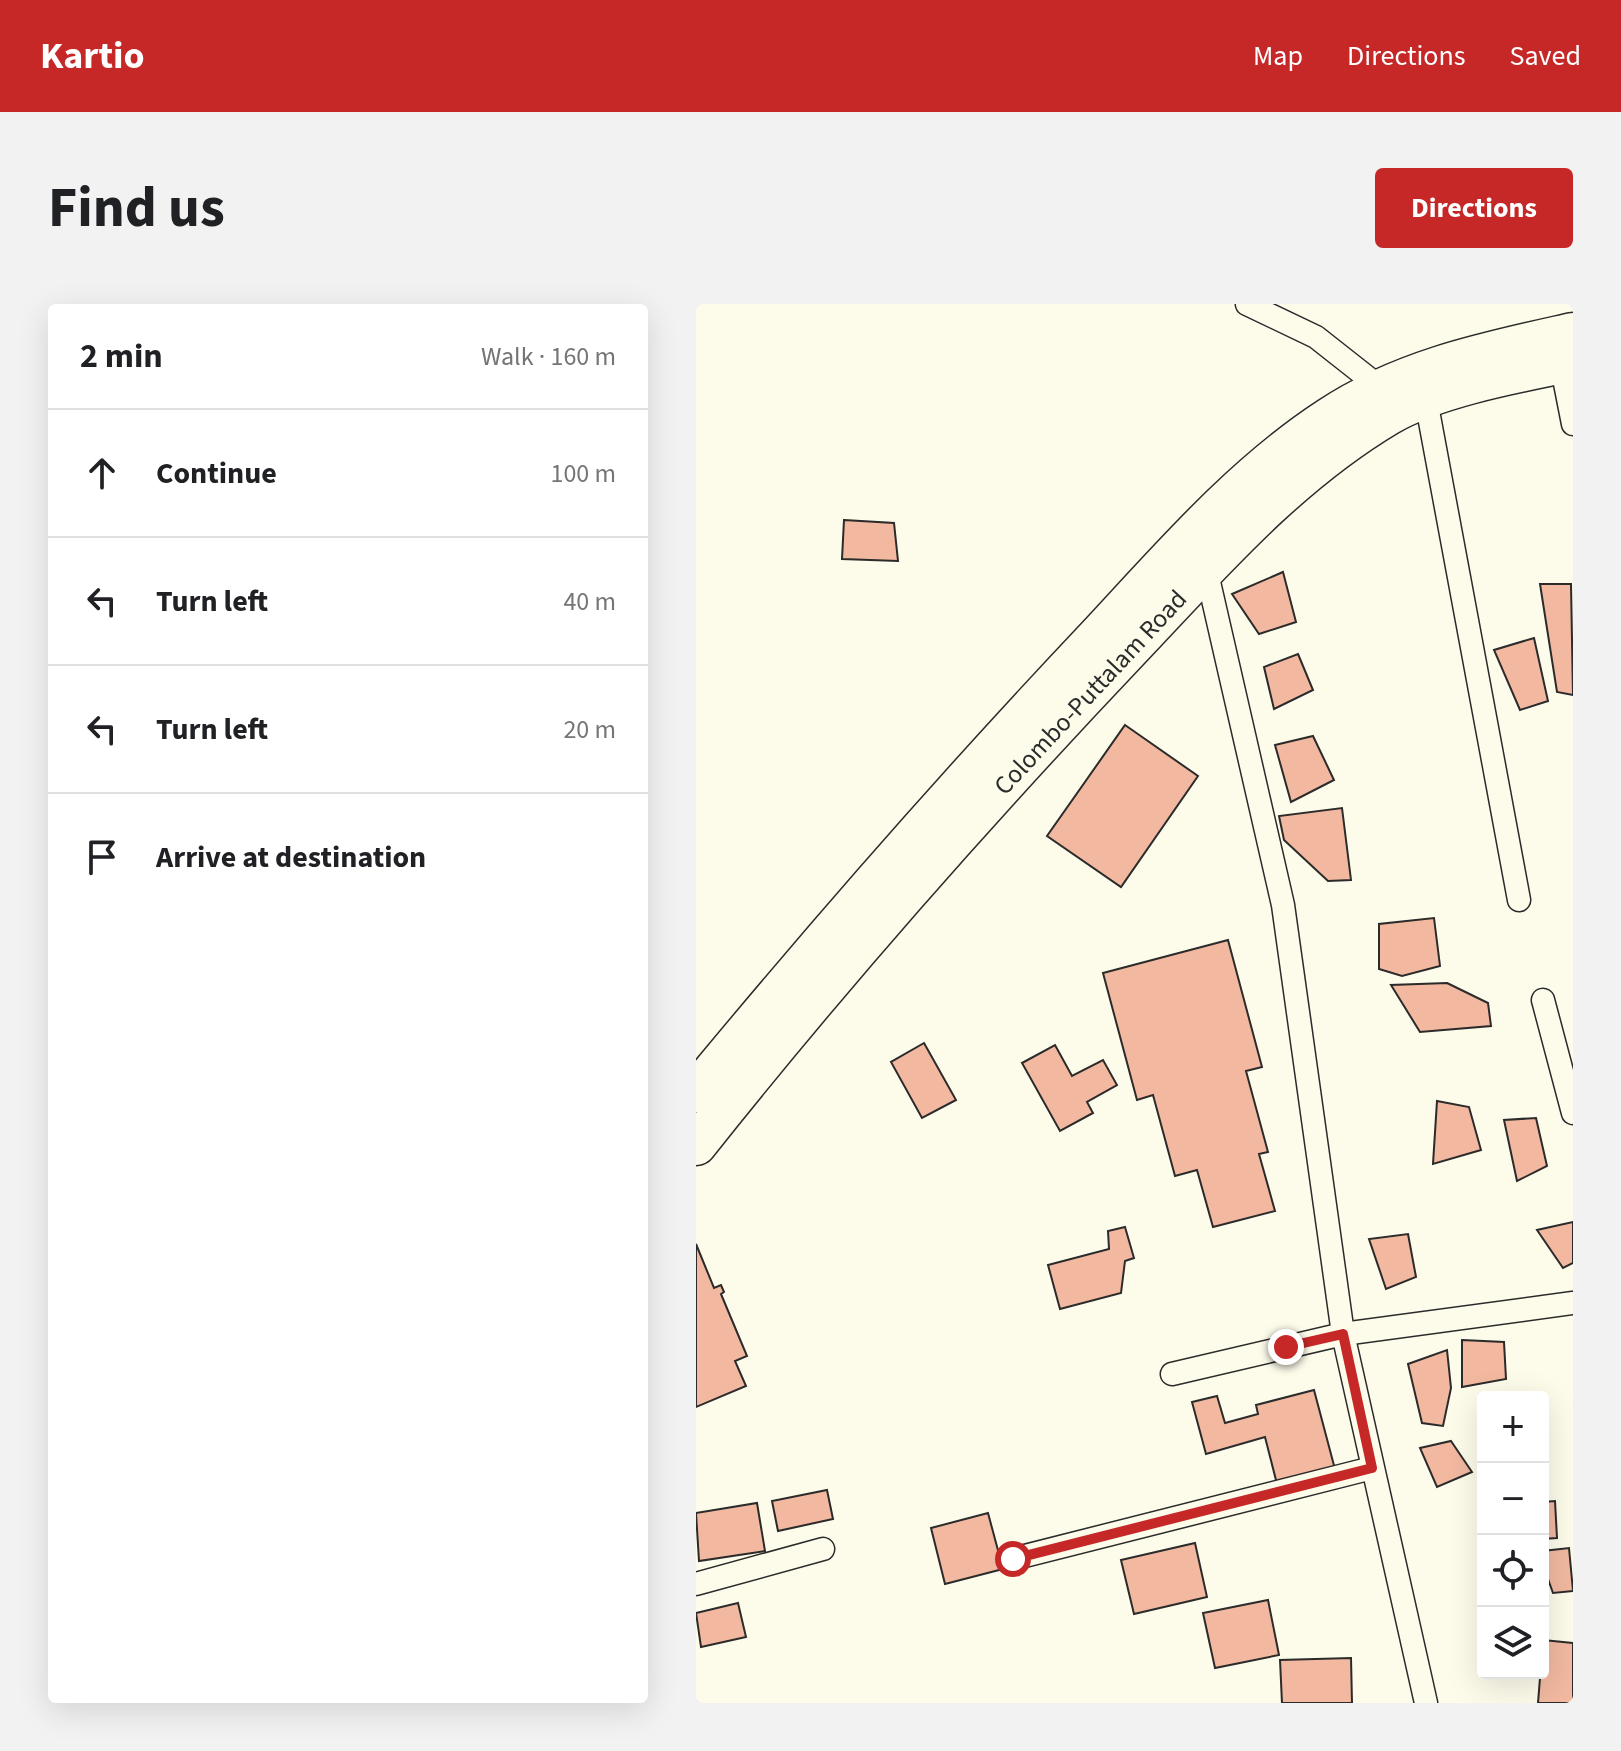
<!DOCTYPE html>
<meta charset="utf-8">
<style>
:root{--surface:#fff;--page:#f2f2f2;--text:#202124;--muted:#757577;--line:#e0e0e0;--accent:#c62828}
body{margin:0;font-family:"Source Sans 3",sans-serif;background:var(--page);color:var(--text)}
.controls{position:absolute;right:24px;bottom:24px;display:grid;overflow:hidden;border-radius:8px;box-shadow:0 8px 32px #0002}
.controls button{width:72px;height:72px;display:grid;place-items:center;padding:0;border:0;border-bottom:2px solid var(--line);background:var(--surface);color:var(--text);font:40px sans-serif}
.stop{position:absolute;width:24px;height:24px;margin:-18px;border:6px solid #c62828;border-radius:50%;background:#fff}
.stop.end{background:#c62828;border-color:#fff;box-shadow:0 2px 8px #0008}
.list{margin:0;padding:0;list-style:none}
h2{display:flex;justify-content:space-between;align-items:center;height:104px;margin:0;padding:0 32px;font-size:34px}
h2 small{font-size:26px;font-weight:400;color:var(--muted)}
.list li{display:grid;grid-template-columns:52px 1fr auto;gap:24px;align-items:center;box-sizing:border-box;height:128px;padding:0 32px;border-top:2px solid var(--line)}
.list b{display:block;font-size:30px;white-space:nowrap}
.list em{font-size:26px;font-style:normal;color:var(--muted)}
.icon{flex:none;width:44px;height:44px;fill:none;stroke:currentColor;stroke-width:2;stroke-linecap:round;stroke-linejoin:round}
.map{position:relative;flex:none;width:877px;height:1399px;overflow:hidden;border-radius:8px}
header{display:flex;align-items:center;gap:48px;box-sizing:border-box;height:112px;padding:0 40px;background:var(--accent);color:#fff}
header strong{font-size:38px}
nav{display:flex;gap:44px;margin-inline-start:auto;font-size:28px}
.intro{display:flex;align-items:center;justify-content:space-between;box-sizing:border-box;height:192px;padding:0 48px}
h1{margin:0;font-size:56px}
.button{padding:20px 36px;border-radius:8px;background:var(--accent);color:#fff;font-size:28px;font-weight:700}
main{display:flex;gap:48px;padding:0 48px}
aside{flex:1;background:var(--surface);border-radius:8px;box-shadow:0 8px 32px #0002}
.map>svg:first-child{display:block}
</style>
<header>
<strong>Kartio</strong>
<nav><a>Map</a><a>Directions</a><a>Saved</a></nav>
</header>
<div class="intro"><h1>Find us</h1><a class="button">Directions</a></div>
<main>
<aside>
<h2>2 min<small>Walk · 160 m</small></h2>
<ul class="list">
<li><svg class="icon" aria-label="ahead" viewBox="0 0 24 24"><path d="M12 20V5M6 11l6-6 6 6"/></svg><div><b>Continue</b></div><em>100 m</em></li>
<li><svg class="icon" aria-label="left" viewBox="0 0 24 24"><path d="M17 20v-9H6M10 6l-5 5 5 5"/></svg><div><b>Turn left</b></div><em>40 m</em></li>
<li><svg class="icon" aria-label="left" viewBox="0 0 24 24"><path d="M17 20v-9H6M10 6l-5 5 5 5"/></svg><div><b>Turn left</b></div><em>20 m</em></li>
<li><svg class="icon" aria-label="arrive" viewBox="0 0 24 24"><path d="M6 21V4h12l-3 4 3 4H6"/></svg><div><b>Arrive at destination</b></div></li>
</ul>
</aside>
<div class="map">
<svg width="877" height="1399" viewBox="0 0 877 1399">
<rect width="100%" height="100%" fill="#fdfbea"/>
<g fill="#f2b8a0" stroke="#2b2b2b" stroke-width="2">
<path d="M 148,216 L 198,219 L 202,257 L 146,255 Z"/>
<path d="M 587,268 L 600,318 L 563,330 L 536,290 Z"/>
<path d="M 844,280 L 875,280 L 877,391 L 861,388 Z"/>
<path d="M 838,334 L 852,397 L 824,406 L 798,346 Z"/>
<path d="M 602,350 L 617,386 L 578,405 L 568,363 Z"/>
<path d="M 429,421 L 502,472 L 425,583 L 351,532 Z"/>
<path d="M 617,432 L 638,476 L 595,498 L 579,441 Z"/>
<path d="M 646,504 L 655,576 L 632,577 L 588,536 L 583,512 Z"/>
<path d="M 738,614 L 744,662 L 706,672 L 683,665 L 683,620 Z"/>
<path d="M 532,636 L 566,763 L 550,767 L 572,848 L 563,850 L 579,907 L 517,923 L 501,866 L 479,872 L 457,791 L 441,796 L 407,669 Z"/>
<path d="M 751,679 L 792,699 L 795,722 L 724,728 L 695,681 Z"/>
<path d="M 228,739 L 260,796 L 226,814 L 195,758 Z"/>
<path d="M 359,741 L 376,772 L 407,756 L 421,781 L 391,798 L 397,809 L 364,827 L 326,759 Z"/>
<path d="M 741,797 L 773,803 L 785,846 L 737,860 Z"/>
<path d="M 840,814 L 851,862 L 821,877 L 808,816 Z"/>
<path d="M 877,918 L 877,959 L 867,964 L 841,926 Z"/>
<path d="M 429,923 L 438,954 L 429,957 L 425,989 L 364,1005 L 352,961 L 413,945 L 412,927 Z"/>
<path d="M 712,930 L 720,973 L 690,985 L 673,935 Z"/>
<path d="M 0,940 L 18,984 L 25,981 L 28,988 L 25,990 L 51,1052 L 39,1057 L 50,1082 L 0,1103 Z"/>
<path d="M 766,1036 L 808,1038 L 810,1075 L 766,1083 Z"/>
<path d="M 751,1046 L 755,1084 L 747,1122 L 726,1119 L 712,1060 Z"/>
<path d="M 618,1086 L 640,1169 L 582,1184 L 569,1133 L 510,1150 L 496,1098 L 521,1092 L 529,1119 L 562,1110 L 560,1101 Z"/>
<path d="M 755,1137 L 776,1168 L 741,1183 L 724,1144 Z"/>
<path d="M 131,1186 L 137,1215 L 82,1227 L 76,1197 Z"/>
<path d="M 859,1197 L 861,1234 L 847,1235 L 847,1198 Z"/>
<path d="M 61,1199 L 69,1247 L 3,1257 L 0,1209 Z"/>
<path d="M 292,1209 L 307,1265 L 249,1280 L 235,1224 Z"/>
<path d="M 499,1239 L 511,1293 L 438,1310 L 425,1256 Z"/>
<path d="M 873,1244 L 877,1287 L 857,1289 L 847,1261 L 847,1247 Z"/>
<path d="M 572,1296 L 583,1351 L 519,1364 L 507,1309 Z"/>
<path d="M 42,1299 L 50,1333 L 5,1343 L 0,1309 Z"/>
<path d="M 847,1336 L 877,1339 L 877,1399 L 842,1399 Z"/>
<path d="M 655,1354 L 656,1399 L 586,1399 L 584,1356 Z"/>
</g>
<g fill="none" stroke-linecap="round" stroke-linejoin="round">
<defs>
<g id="street">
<path d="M 551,0 L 620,33 L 686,85"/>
<path d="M 865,59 L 877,120"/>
<path d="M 730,96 L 823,596"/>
<path d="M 510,265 L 587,601 L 647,1030 L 730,1399"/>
<path d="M 847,696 L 877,809"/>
<path d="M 476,1070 L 647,1030 L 877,999"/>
<path d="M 317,1255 L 676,1164"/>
<path d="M 0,1280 L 127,1245"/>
</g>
<g id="highway">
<path d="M 0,788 C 129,632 261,481 400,334 C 472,257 544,172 633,114 C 707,65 792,48 877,29"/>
<path d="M 0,841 C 136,670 279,508 429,350 C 511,264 588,173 692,111 C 740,83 822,68 877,57"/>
</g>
</defs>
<use href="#street" stroke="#2b2b2b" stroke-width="25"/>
<use href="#highway" stroke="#2b2b2b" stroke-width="43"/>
<use href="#street" stroke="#fdfbea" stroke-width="22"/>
<use href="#highway" stroke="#fdfbea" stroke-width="40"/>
</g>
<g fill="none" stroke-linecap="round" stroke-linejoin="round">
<path stroke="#c62828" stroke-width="10" d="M 317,1255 L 676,1164 L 647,1030 L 590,1043"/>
</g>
<g text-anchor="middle" stroke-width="6" stroke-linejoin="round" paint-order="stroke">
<g font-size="26" fill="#2b2b2b" stroke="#fdfbea">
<text transform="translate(394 388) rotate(-47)" y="9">Colombo-Puttalam Road</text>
</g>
</g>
</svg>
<div class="controls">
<button>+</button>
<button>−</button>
<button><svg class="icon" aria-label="locate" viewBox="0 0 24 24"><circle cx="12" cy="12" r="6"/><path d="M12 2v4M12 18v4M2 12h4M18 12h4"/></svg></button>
<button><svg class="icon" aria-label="layers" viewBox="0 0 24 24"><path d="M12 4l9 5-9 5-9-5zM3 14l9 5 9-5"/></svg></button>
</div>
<div class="stop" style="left:317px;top:1255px"></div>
<div class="stop end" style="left:590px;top:1043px"></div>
</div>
</main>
